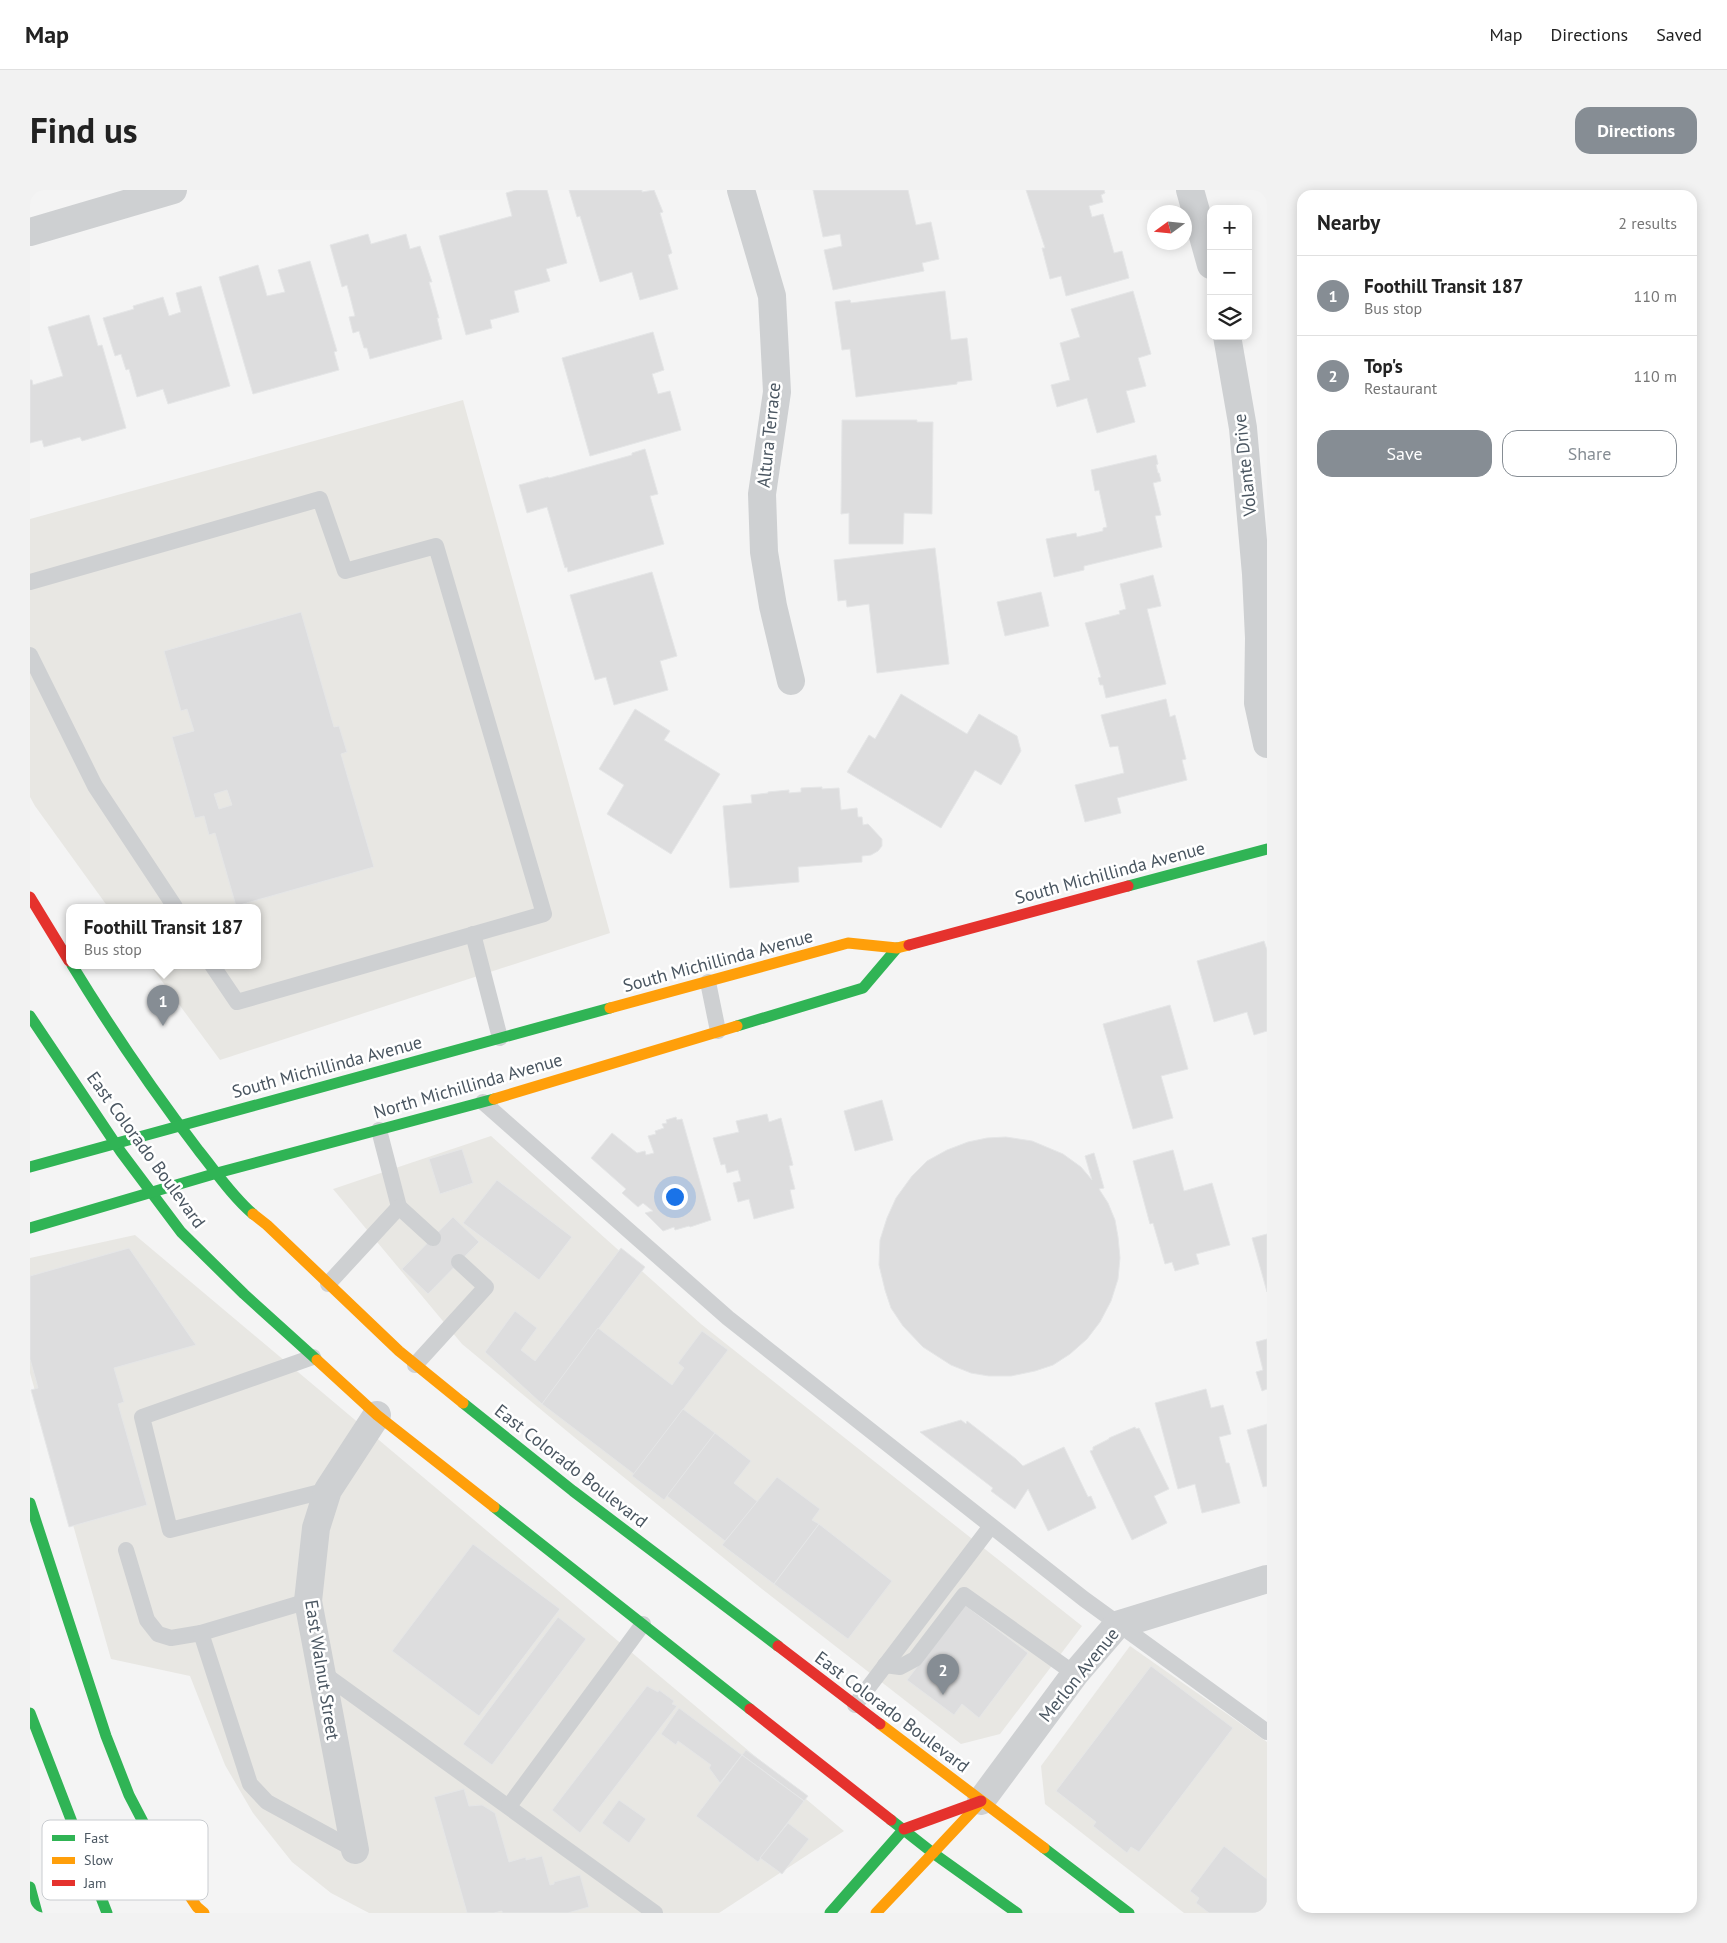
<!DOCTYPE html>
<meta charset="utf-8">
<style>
:root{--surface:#fff;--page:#f2f2f2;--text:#222;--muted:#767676;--line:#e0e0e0;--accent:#868d94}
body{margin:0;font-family:"PT Sans",sans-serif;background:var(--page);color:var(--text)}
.controls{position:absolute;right:15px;top:15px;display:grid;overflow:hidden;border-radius:10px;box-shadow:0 2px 12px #0003}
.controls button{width:45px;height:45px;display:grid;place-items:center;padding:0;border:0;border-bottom:1px solid var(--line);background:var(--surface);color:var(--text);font:25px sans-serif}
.compass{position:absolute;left:1117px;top:15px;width:45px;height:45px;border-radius:50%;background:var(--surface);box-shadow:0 2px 12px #0003;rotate:255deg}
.you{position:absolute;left:644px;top:1006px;width:18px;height:18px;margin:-12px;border:4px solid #fff;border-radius:50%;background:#1a73e8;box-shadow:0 0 0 8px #1a73e833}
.badge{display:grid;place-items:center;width:32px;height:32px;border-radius:50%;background:var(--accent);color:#fff;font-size:16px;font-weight:700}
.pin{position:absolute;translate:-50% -41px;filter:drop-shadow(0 1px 2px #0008)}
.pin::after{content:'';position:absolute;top:26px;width:18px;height:15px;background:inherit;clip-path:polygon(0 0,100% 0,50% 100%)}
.popup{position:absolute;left:36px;top:714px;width:195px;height:65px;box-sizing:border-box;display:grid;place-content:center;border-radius:10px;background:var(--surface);filter:drop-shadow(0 1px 4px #0005);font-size:16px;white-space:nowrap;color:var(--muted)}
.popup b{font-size:19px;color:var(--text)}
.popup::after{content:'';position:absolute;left:50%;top:100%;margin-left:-10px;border:10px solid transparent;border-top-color:var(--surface)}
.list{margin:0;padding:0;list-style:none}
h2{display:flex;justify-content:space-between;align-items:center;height:65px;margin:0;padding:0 20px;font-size:21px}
h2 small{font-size:16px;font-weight:400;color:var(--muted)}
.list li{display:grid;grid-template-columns:32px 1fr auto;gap:15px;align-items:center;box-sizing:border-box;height:80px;padding:0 20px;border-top:1px solid var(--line)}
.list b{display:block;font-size:19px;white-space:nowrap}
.list p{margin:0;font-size:16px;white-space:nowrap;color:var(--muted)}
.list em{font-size:16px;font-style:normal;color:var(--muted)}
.actions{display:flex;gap:10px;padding:15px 20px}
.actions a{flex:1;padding:11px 0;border:1px solid var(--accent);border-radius:15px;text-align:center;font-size:18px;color:var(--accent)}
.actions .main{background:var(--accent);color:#fff}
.icon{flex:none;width:28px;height:28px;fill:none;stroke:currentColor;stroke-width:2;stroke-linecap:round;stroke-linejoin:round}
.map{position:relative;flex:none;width:1237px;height:1723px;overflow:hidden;border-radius:15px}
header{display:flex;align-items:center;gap:30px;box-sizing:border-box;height:70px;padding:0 25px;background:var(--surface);border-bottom:1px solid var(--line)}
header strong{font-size:24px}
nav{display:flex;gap:28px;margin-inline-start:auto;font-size:18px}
.intro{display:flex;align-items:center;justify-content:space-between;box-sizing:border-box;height:120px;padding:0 30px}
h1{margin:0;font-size:35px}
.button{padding:12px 22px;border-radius:15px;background:var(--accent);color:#fff;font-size:18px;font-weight:700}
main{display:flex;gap:30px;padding:0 30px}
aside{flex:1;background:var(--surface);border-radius:15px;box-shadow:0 2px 12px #0003}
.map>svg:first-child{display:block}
</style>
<header>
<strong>Map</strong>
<nav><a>Map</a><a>Directions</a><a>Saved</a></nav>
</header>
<div class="intro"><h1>Find us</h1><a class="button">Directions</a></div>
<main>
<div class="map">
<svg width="1237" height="1723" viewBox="0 0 1237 1723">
<rect width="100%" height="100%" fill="#f4f4f4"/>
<g fill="#e8e7e3">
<path d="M 433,210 L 580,743 L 190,870 L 120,775 L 227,775 L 227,717 L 78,717 L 5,616 L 0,607 L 0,329 Z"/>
<path d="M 461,946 L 671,1134 L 1052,1436 L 970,1544 L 931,1554 L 732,1399 L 544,1247 L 432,1154 L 303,999 Z"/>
<path d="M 105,1045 L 814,1641 L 689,1723 L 339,1723 L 301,1703 L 262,1672 L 223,1623 L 195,1575 L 160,1486 L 81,1469 L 0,1183 L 0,1068 Z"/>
<path d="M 1100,1456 L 1237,1552 L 1237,1723 L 1154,1723 L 1015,1614 L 1011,1576 Z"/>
</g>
<g fill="#ddddde" stroke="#e5e6e7" fill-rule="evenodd">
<path d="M 486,0 L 517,0 L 537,73 L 516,79 L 520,91 L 484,101 L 489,122 L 460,130 L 462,138 L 436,145 L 409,46 L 482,26 L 476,3 Z"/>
<path d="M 539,0 L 612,0 L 612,2 L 624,0 L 633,22 L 630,23 L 642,63 L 638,65 L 648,99 L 610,110 L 602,82 L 570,92 L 550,26 L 547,27 Z"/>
<path d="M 783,0 L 878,0 L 886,35 L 901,32 L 909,69 L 892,73 L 894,81 L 803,100 L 794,60 L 812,56 L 810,44 L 793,47 Z"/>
<path d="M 996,0 L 1074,0 L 1075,3 L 1071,5 L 1073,12 L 1059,16 L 1062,27 L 1073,24 L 1084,63 L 1092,61 L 1099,88 L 1036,106 L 1031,86 L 1020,89 L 1012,58 L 1015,58 Z"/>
<path d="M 338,44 L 341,54 L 376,44 L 380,59 L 390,56 L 402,92 L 399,92 L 409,128 L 407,128 L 412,149 L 340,169 L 337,158 L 334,158 L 329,141 L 323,143 L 319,127 L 325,126 L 317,95 L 312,97 L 300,55 Z"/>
<path d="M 280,71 L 307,161 L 304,162 L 309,180 L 223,204 L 189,87 L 228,75 L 237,106 L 255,102 L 248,80 Z"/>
<path d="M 171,96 L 200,196 L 138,214 L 133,199 L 107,207 L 99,179 L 96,180 L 91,164 L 85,166 L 73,128 L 104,119 L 103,116 L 133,107 L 139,126 L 151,122 L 146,103 Z"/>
<path d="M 915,101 L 921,150 L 937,148 L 942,190 L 927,192 L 927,194 L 826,207 L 820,159 L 812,160 L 805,112 L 820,110 L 821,113 Z"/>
<path d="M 1103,101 L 1121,164 L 1108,168 L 1116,196 L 1096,201 L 1105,232 L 1067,243 L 1057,208 L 1027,217 L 1021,195 L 1040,190 L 1030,153 L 1050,147 L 1041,119 Z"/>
<path d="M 59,125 L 68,156 L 72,155 L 96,238 L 52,251 L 50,247 L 14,257 L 12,250 L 0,253 L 0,190 L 2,190 L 3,195 L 33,186 L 18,137 Z"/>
<path d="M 623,142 L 634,180 L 622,184 L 628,204 L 640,201 L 651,240 L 560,266 L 532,168 Z"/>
<path d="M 812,230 L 887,230 L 887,232 L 903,232 L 902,324 L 874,323 L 873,354 L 819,354 L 819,323 L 811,324 Z"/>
<path d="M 615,259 L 628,304 L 620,306 L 634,354 L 538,382 L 537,377 L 535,378 L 517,317 L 497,323 L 489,295 L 518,287 L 519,288 L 602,265 L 602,263 Z"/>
<path d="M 1126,265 L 1128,274 L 1126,275 L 1128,283 L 1129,283 L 1131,291 L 1123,293 L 1131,325 L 1125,326 L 1132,357 L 1054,376 L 1054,380 L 1024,387 L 1016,349 L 1046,343 L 1047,347 L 1073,341 L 1073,338 L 1077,337 L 1069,300 L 1065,301 L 1061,280 Z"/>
<path d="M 905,358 L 919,474 L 847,483 L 839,414 L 817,417 L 816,410 L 808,411 L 804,370 Z"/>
<path d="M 622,382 L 647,466 L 630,471 L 638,500 L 584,515 L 576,487 L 565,490 L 540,405 Z"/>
<path d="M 1123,385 L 1131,416 L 1117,419 L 1136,494 L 1076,508 L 1073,495 L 1070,495 L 1068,488 L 1071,487 L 1055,433 L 1090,424 L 1089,421 L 1096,419 L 1090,394 Z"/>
<path d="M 1011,402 L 1019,436 L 975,446 L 967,412 Z"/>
<path d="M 271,422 L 304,537 L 309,536 L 317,562 L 311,564 L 344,677 L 206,716 L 185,643 L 179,645 L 174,626 L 165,628 L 142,547 L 164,541 L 157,519 L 151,521 L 134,461 ZM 197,600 L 202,615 L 189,619 L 184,604 Z"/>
<path d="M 871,504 L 937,544 L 949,524 L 987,546 L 991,561 L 971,595 L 945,580 L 911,638 L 817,582 L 839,545 L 845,549 Z"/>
<path d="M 1136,509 L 1140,527 L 1145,525 L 1156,569 L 1152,570 L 1157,590 L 1087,608 L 1091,623 L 1055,632 L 1045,595 L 1094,583 L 1088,556 L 1080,557 L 1071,525 Z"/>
<path d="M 605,519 L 640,541 L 634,550 L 690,584 L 641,664 L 577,624 L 594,595 L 569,579 Z"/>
<path d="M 792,597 L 792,599 L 809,598 L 811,620 L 827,618 L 828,627 L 832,627 L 833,635 L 838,634 L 852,649 L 852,656 L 848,661 L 841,665 L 832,666 L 832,672 L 768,677 L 769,692 L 700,698 L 693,616 L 722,613 L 721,605 L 738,603 L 738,602 L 759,600 L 759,603 L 771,602 L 771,598 Z"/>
<path d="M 1234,751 L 1237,760 L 1237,841 L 1224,845 L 1217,822 L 1184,832 L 1167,771 Z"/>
<path d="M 1140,815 L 1158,879 L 1131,886 L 1143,928 L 1103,939 L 1073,834 Z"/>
<path d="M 852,910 L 863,950 L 825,961 L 814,921 Z"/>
<path d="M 737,924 L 739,932 L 751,928 L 763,975 L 759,976 L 765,999 L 760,1000 L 764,1018 L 724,1029 L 719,1009 L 708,1012 L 703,993 L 711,991 L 708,980 L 697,983 L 695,974 L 691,975 L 683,948 L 709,942 L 706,931 Z"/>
<path d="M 646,927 L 647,930 L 652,929 L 681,1030 L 660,1037 L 659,1036 L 645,1040 L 644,1037 L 633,1041 L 615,1023 L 623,1021 L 613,1013 L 608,1017 L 592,1003 L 596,999 L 561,968 L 582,943 L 607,963 L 615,961 L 616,965 L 624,963 L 618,946 L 626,944 L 625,941 L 634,938 L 632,934 L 637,933 L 636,930 Z"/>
<path d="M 976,947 L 1002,951 L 1033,964 L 1051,977 L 1062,990 L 1055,966 L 1064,963 L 1074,998 L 1069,999 L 1078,1013 L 1085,1030 L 1088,1047 L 1090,1068 L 1088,1089 L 1081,1111 L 1070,1132 L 1057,1149 L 1040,1164 L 1023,1175 L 1005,1181 L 981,1186 L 959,1186 L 941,1183 L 921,1175 L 893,1157 L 873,1136 L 861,1118 L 855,1100 L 849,1075 L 850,1050 L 857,1028 L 866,1008 L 882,986 L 897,971 L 917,960 L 938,952 L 957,948 Z"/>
<path d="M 432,959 L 443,993 L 410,1004 L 399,969 Z"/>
<path d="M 1143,960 L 1154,1001 L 1182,993 L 1200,1055 L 1166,1064 L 1169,1074 L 1145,1081 L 1142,1072 L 1135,1074 L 1123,1033 L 1120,1034 L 1103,971 Z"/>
<path d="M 467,990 L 542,1047 L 509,1090 L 433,1033 Z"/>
<path d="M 423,1027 L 449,1052 L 398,1104 L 372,1079 Z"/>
<path d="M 1237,1044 L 1237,1102 L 1222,1048 Z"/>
<path d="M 99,1058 L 166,1155 L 84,1178 L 94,1212 L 88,1214 L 117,1315 L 39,1337 L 1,1200 L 8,1198 L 0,1169 L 0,1086 Z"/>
<path d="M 591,1058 L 615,1077 L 512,1214 L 455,1162 L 485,1121 L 507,1138 L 491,1160 L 505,1171 Z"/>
<path d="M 568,1138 L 642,1195 L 654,1178 L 648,1173 L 672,1141 L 698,1160 L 604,1284 L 512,1214 Z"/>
<path d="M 1237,1149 L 1237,1199 L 1232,1201 L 1226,1182 L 1233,1180 L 1226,1152 Z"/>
<path d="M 1176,1199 L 1181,1218 L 1193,1215 L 1201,1244 L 1189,1247 L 1196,1273 L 1199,1273 L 1210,1313 L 1172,1323 L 1165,1294 L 1148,1299 L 1125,1213 Z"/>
<path d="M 653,1219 L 685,1243 L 634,1310 L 602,1286 Z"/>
<path d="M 931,1230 L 936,1234 L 937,1231 L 986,1269 L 993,1276 L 1034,1257 L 1058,1307 L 1061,1306 L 1066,1318 L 1018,1341 L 998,1299 L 985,1319 L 961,1301 L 963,1298 L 890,1242 Z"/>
<path d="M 1237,1234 L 1237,1296 L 1233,1297 L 1217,1240 Z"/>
<path d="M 1105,1237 L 1106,1239 L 1109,1238 L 1139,1299 L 1124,1306 L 1137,1333 L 1102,1350 L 1060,1261 L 1063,1260 L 1063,1257 L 1079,1249 L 1079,1248 Z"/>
<path d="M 685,1243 L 721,1271 L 704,1293 L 728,1312 L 695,1351 L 637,1306 Z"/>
<path d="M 747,1287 L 790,1319 L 782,1330 L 789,1334 L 744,1394 L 692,1355 Z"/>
<path d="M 789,1334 L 862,1391 L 818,1449 L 744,1394 Z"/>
<path d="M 443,1354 L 530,1419 L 449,1526 L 362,1461 Z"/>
<path d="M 935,1415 L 998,1463 L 949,1528 L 932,1514 L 924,1525 L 877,1490 Z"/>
<path d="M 528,1427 L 556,1449 L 462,1575 L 433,1554 Z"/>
<path d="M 1121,1476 L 1203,1538 L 1109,1662 L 1101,1657 L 1097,1663 L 1063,1636 L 1066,1632 L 1026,1601 Z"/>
<path d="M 617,1496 L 628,1502 L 629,1500 L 644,1511 L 642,1514 L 647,1516 L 550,1643 L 522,1620 Z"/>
<path d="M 649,1518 L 712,1565 L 690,1593 L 679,1578 L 681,1575 L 648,1551 L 646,1555 L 631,1544 Z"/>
<path d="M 716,1560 L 778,1606 L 774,1611 L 712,1565 Z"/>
<path d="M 712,1565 L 774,1611 L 728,1672 L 666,1626 Z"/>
<path d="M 434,1599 L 439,1616 L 452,1615 L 465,1623 L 479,1672 L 496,1667 L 496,1670 L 512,1666 L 520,1695 L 524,1694 L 524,1692 L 550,1685 L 559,1717 L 538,1723 L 472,1723 L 472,1721 L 464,1723 L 437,1723 L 404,1607 Z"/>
<path d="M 589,1610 L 616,1629 L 599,1653 L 572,1633 Z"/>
<path d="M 758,1633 L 779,1649 L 752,1684 L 730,1668 Z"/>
<path d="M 1194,1656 L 1237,1689 L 1237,1723 L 1179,1723 L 1166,1713 L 1169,1708 L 1160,1701 Z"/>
</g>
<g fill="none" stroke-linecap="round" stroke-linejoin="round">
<g stroke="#ced0d2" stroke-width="16">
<path d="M 0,392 L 290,309 L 315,381 L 406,356 L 514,724 L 207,812 L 182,775"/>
<path d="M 0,465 L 65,596 L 145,717"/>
<path d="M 443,744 L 470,848"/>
<path d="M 678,792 L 688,841"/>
<path d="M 453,912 L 698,1128 L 1054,1409 L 1237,1542"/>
<path d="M 349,940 L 369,1017"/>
<path d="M 298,1094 L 369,1017 L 403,1048"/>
<path d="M 283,1167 L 112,1227 L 140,1340 L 298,1300"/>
<path d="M 385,1175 L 456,1097 L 429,1072"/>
<path d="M 96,1360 L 117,1430 L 128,1444 L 141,1448 L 171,1443 L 220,1594 L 237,1612 L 325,1660"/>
<path d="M 171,1443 L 278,1411"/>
<path d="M 855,1475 L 870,1477 L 885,1469 L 934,1405 L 1045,1484"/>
<path d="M 290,1481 L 625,1723"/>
<path d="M 825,1515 L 961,1336"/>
<path d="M 479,1616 L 613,1434"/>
</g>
<g stroke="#ced0d2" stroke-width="28">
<path d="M 711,0 L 742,106 L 747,202 L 732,304 L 734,362 L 743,416 L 761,491"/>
<path d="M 1160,0 L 1181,75"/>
<path d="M 0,42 L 143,0"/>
<path d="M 1197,146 L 1213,238 L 1226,384 L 1229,448 L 1228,513 L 1237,554"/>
<path d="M 951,1611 L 1045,1484 L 1087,1435 L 1237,1389"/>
<path d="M 325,1660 L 278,1411 L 286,1338 L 298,1300 L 347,1225"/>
</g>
<g stroke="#30b455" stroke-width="11">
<path d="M 1098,696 L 1237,659"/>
<path d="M 42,775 C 81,839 123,901 169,961 C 186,982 202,1006 223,1024"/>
<path d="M 0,826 L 91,962 L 151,1042 L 214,1104 L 287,1170"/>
<path d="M 707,836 L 833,798 L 867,758"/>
<path d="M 0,977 L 580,818"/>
<path d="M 0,1038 L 187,983 L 464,909"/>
<path d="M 433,1213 L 543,1301 L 748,1456"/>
<path d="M 0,1313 L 76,1546 L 99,1605 L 124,1653"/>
<path d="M 464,1317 L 720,1519"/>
<path d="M 0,1523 L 77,1723"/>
<path d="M 861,1630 L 903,1663 L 987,1723"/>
<path d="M 1014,1658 L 1099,1723"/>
<path d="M 0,1697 L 7,1723"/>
<path d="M 800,1723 L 874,1639"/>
</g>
<g stroke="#ff9f0a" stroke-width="11">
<path d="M 580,818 L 818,753 L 867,758 L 879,755"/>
<path d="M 464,909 L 707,836"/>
<path d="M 223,1024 L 237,1035 L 369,1161 L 433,1213"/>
<path d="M 287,1170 L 347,1225 L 464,1317"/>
<path d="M 850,1534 L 1014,1658"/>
<path d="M 124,1653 L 167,1717 L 174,1723"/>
<path d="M 903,1663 L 948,1615"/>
<path d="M 846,1723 L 903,1663"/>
</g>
<g stroke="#e5322d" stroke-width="11">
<path d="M 0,707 L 39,771"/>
<path d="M 879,755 L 1098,696"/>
<path d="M 748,1456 L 850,1534"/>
<path d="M 720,1519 L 861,1630"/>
<path d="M 874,1639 L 951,1611"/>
</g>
</g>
<g text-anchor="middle" stroke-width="5" stroke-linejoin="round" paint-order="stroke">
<g font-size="18" fill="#4a5661" stroke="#fff">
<text transform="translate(739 245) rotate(-84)" y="6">Altura Terrace</text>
<text transform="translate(1215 275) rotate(-96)" y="6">Volante Drive</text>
<text transform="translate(1080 683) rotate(-15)" y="6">South Michillinda Avenue</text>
<text transform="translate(688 771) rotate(-15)" y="6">South Michillinda Avenue</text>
<text transform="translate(297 877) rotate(-15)" y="6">South Michillinda Avenue</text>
<text transform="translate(438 896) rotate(-16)" y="6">North Michillinda Avenue</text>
<text transform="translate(116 960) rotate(54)" y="6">East Colorado Boulevard</text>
<text transform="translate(541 1276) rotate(38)" y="6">East Colorado Boulevard</text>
<text transform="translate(292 1480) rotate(81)" y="6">East Walnut Street</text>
<text transform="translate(1049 1485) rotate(-51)" y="6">Merlon Avenue</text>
<text transform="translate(862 1522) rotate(37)" y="6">East Colorado Boulevard</text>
</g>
</g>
<rect x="12" y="1630" width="166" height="80" rx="8" fill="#fff" stroke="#c9ccd0" stroke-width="1"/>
<rect x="22" y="1645" width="23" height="6" fill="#30b455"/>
<rect x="22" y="1667" width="23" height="7" fill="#ff9f0a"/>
<rect x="22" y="1690" width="23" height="6" fill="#e5322d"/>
<g font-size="14" fill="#4a5661">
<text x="54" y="1653">Fast</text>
<text x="54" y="1675">Slow</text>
<text x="54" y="1698">Jam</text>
</g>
</svg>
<div class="controls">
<button>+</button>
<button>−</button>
<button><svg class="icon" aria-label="layers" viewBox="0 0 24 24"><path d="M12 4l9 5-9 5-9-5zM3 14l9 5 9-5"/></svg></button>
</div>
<svg class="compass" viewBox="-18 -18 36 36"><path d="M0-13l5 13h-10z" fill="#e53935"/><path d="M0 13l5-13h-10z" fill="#767676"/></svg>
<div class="you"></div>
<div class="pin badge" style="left:133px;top:836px">1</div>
<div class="popup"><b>Foothill Transit 187</b>Bus stop</div>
<div class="pin badge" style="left:913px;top:1505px">2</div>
</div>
<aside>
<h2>Nearby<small>2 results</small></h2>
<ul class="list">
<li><span class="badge">1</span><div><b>Foothill Transit 187</b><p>Bus stop</p></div><em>110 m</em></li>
<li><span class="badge">2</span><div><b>Top's</b><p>Restaurant</p></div><em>110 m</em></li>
</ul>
<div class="actions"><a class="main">Save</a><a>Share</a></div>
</aside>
</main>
